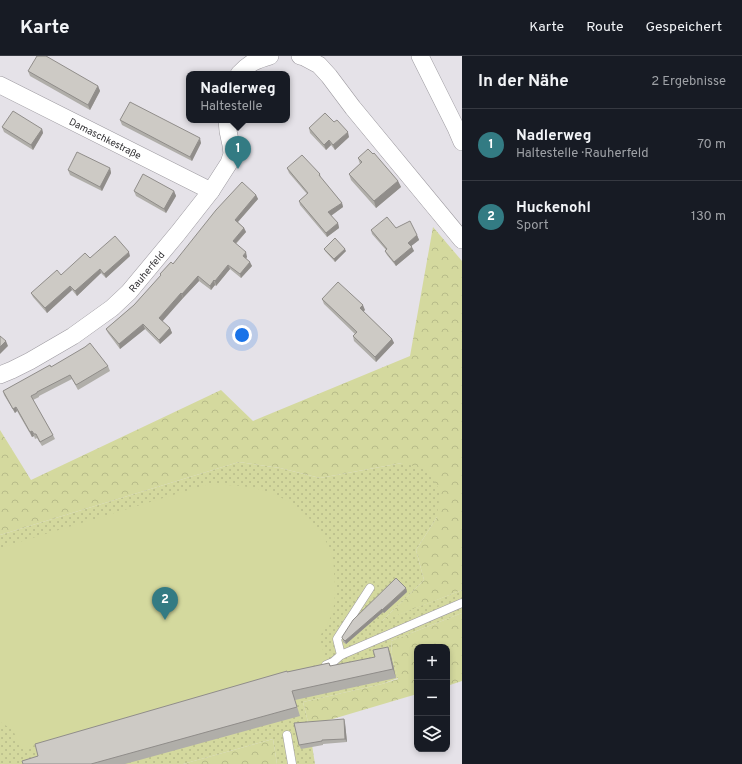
<!DOCTYPE html>
<html lang="de">
<meta charset="utf-8">
<style>
:root{--surface:#171b24;--page:#242831;--text:#f1f3f6;--muted:#9ea1a6;--line:#363941;--accent:#337b83}
body{margin:0;font-family:Overpass,sans-serif;background:var(--page);color:var(--text)}
.controls{position:absolute;right:12px;bottom:12px;display:grid;overflow:hidden;border-radius:8px;box-shadow:0 2px 6px #0003}
.controls button{width:36px;height:36px;display:grid;place-items:center;padding:0;border:0;border-bottom:1px solid var(--line);background:var(--surface);color:var(--text);font:20px sans-serif}
.you{position:absolute;left:242px;top:279px;width:14px;height:14px;margin:-10px;border:3px solid #fff;border-radius:50%;background:#1a73e8;box-shadow:0 0 0 6px #1a73e833}
.badge{display:grid;place-items:center;width:26px;height:26px;border-radius:50%;background:var(--accent);color:#fff;font-size:13px;font-weight:700}
.pin{position:absolute;translate:-50% -33px;filter:drop-shadow(0 1px 2px #0008)}
.pin::after{content:'';position:absolute;top:21px;width:14px;height:12px;background:inherit;clip-path:polygon(0 0,100% 0,50% 100%)}
.popup{position:absolute;left:186px;top:15px;width:104px;height:52px;box-sizing:border-box;display:grid;place-content:center;border-radius:8px;background:var(--surface);filter:drop-shadow(0 1px 3px #0005);font-size:13px;white-space:nowrap;color:var(--muted)}
.popup b{font-size:15px;color:var(--text)}
.popup::after{content:'';position:absolute;left:50%;top:100%;margin-left:-8px;border:8px solid transparent;border-top-color:var(--surface)}
.list{margin:0;padding:0;list-style:none}
h2{display:flex;justify-content:space-between;align-items:center;height:52px;margin:0;padding:0 16px;font-size:17px}
h2 small{font-size:13px;font-weight:400;color:var(--muted)}
.list li{display:grid;grid-template-columns:26px 1fr auto;gap:12px;align-items:center;box-sizing:border-box;height:72px;padding:0 16px;border-top:1px solid var(--line)}
.list b{display:block;font-size:15px;white-space:nowrap}
.list p{margin:0;font-size:13px;white-space:nowrap;color:var(--muted)}
.list em{font-size:13px;font-style:normal;color:var(--muted)}
.icon{flex:none;width:22px;height:22px;fill:none;stroke:currentColor;stroke-width:2;stroke-linecap:round;stroke-linejoin:round}
.map{position:relative;flex:none;width:462px;height:708px;overflow:hidden}
header{display:flex;align-items:center;gap:24px;box-sizing:border-box;height:56px;padding:0 20px;background:var(--surface);border-bottom:1px solid var(--line)}
header strong{font-size:19px}
nav{display:flex;gap:22px;margin-inline-start:auto;font-size:14px}
main{display:flex}
aside{flex:1;background:var(--surface)}
.map>svg:first-child{display:block}
</style>
<header>
<strong>Karte</strong>
<nav><a>Karte</a><a>Route</a><a>Gespeichert</a></nav>
</header>
<main>
<div class="map">
<svg width="462" height="708" viewBox="0 0 462 708">
<defs>
<pattern id="forest-crowns" width="20" height="18" patternUnits="userSpaceOnUse"><rect width="20" height="18" fill="#d4d99e"/><path d="M2 6a3 3 0 1 1 6 0M12 15a3 3 0 1 1 6 0" fill="none" stroke="#b7bb89"/></pattern>
<pattern id="park-dots" width="8" height="8" patternUnits="userSpaceOnUse"><rect width="8" height="8" fill="#d4d99e"/><path d="M2 2h.1M6 6h.1" fill="none" stroke="#b7bb89" stroke-width="1.8" stroke-linecap="round"/></pattern>
</defs>
<rect width="100%" height="100%" fill="#e5e2e8"/>
<g fill="url(#forest-crowns)">
<path d="M 433,171 L 462,205 L 462,534 L 381,566 L 424,524 L 416,494 L 437,461 L 402,407 L 320,422 L 280,412 L 239,406 L 0,479 L 0,374 L 31,424 L 221,334 L 253,365 L 410,300 Z"/>
<path d="M 462,557 L 462,625 L 447,630 L 447,591 L 417,591 L 417,638 L 309,670 L 303,646 L 382,628 L 398,623 L 392,599 L 391,585 Z"/>
<path d="M 273,683 L 277,708 L 183,708 Z"/>
</g>
<path fill="url(#park-dots)" d="M 239,406 L 280,412 L 320,422 L 402,407 L 425,413 L 440,434 L 437,461 L 416,494 L 424,524 L 382,565 L 462,534 L 462,557 L 391,585 L 392,599 L 398,622 L 382,628 L 303,646 L 309,670 L 315,708 L 277,708 L 273,683 L 183,708 L 0,708 L 0,479 Z"/>
<path fill="#d4d99e" d="M 209,428 C 225,429 242,429 258,433 C 292,441 324,469 333,503 C 334,511 334,520 335,528 C 335,538 335,549 332,558 C 329,566 324,573 320,580 L 320,583 L 326,606 L 21,693 L 13,674 L 0,666 L 0,494 L 3,491 Z"/>
<g fill="none" stroke-linecap="round" stroke-linejoin="round">
<defs>
<g id="service">
<path d="M 341,599 L 337,583 L 370,532"/>
<path d="M 326,609 L 333,606 L 341,599 L 462,547"/>
<path d="M 287,679 L 292,708"/>
</g>
<g id="minor">
<path d="M 300,0 L 304,1 L 319,9 L 329,20 L 353,52 L 462,184"/>
<path d="M 420,0 L 456,72 L 462,86"/>
<path d="M 239,18 C 249,7 256,4 270,0"/>
<path id="s1" d="M 0,29 L 211,135"/>
<path id="s2" d="M 0,319 L 12,314 L 30,305 L 73,280 L 112,252 L 129,236 L 178,177 L 211,135 L 229,107 L 232,98 L 231,89 L 228,75 L 227,64"/>
</g>
</defs>
<use href="#service" stroke="#9d9aa0" stroke-width="9"/>
<use href="#minor" stroke="#9d9aa0" stroke-width="18"/>
<use href="#service" stroke="#fff" stroke-width="8"/>
<use href="#minor" stroke="#fff" stroke-width="17"/>
</g>
<g fill="#b0aea9">
<path d="M 28,15 L 98,30 L 100,35 L 90,54 L 30,20 Z"/>
<path d="M 120,64 L 201,87 L 192,105 L 122,69 Z"/>
<path d="M 2,71 L 42,73 L 43,77 L 33,94 L 4,76 Z"/>
<path d="M 309,72 L 349,81 L 335,94 L 331,89 L 326,94 L 310,77 Z"/>
<path d="M 358,102 L 398,125 L 401,131 L 376,152 L 351,124 L 349,118 L 360,108 Z"/>
<path d="M 110,112 L 111,117 L 102,135 L 70,119 L 68,114 Z"/>
<path d="M 287,112 L 320,118 L 321,122 L 342,147 L 343,151 L 331,160 L 338,167 L 339,172 L 327,181 L 300,149 L 299,145 L 307,138 L 289,117 Z"/>
<path d="M 134,135 L 174,135 L 176,140 L 166,157 L 136,140 Z"/>
<path d="M 256,139 L 258,143 L 238,166 L 244,172 L 246,176 L 236,188 L 247,201 L 246,202 L 252,210 L 241,222 L 230,213 L 216,230 L 215,229 L 211,234 L 199,225 L 183,242 L 162,265 L 170,272 L 172,277 L 160,288 L 145,273 L 120,293 L 108,277 L 106,273 L 134,249 L 161,220 L 160,218 Z"/>
<path d="M 396,172 L 417,179 L 419,184 L 411,190 L 414,195 L 396,210 L 387,199 L 385,195 L 386,194 L 372,178 L 371,174 Z"/>
<path d="M 324,193 L 346,195 L 335,206 L 325,195 Z"/>
<path d="M 130,200 L 106,222 L 101,217 L 77,240 L 72,234 L 47,257 L 33,241 L 31,237 L 90,202 Z"/>
<path d="M 322,243 L 365,254 L 363,255 L 392,283 L 394,287 L 376,306 L 354,285 L 353,280 L 355,278 L 324,248 Z"/>
<path d="M 108,310 L 110,315 L 78,334 L 72,323 L 39,340 L 39,341 L 33,344 L 53,379 L 55,383 L 42,390 L 37,382 L 35,383 L 34,380 L 32,381 L 17,355 L 15,357 L 4,339 L 3,335 L 51,311 Z"/>
<path d="M 407,536 L 384,557 L 383,556 L 346,588 L 343,586 L 342,581 Z"/>
<path d="M 391,600 L 396,622 L 295,644 L 300,660 L 125,708 L 23,708 L 38,700 L 287,616 L 329,607 L 331,610 Z"/>
<path d="M 344,663 L 345,667 L 347,686 L 323,688 L 323,689 L 301,693 L 299,689 Z"/>
</g>
<g fill="#908d8a">
<path d="M 98,30 L 100,35 L 90,54 L 88,49 Z"/>
<path d="M 42,73 L 43,77 L 33,94 L 31,89 Z"/>
<path d="M 348,76 L 349,81 L 335,94 L 333,89 Z"/>
<path d="M 200,82 L 201,87 L 192,105 L 190,101 Z"/>
<path d="M 329,84 L 331,89 L 326,94 L 324,89 Z"/>
<path d="M 110,112 L 111,117 L 102,135 L 100,131 Z"/>
<path d="M 398,125 L 401,131 L 376,152 L 374,145 Z"/>
<path d="M 174,135 L 176,140 L 166,157 L 164,153 Z"/>
<path d="M 256,139 L 258,143 L 236,168 L 235,164 Z"/>
<path d="M 342,147 L 343,151 L 329,161 L 328,156 Z"/>
<path d="M 338,167 L 339,172 L 327,181 L 326,177 Z"/>
<path d="M 244,172 L 246,176 L 234,189 L 233,185 Z"/>
<path d="M 417,179 L 419,184 L 410,191 L 408,187 Z"/>
<path d="M 412,191 L 414,195 L 396,210 L 394,206 Z"/>
<path d="M 345,193 L 346,195 L 335,206 L 334,203 Z"/>
<path d="M 129,196 L 130,200 L 106,222 L 104,218 Z"/>
<path d="M 246,196 L 247,201 L 245,204 L 243,200 Z"/>
<path d="M 250,206 L 252,210 L 241,222 L 240,218 Z"/>
<path d="M 228,209 L 230,213 L 216,230 L 215,225 Z"/>
<path d="M 100,213 L 101,217 L 77,240 L 75,235 Z"/>
<path d="M 198,220 L 199,225 L 183,242 L 182,238 Z"/>
<path d="M 214,224 L 215,229 L 211,234 L 210,230 Z"/>
<path d="M 70,230 L 72,234 L 47,257 L 45,252 Z"/>
<path d="M 181,237 L 183,242 L 161,267 L 159,262 Z"/>
<path d="M 363,249 L 365,254 L 362,257 L 360,252 Z"/>
<path d="M 143,268 L 145,273 L 120,293 L 119,288 Z"/>
<path d="M 170,272 L 172,277 L 160,288 L 159,284 Z"/>
<path d="M 392,283 L 394,287 L 376,306 L 375,301 Z"/>
<path d="M 6,285 L 8,290 L 0,298 L 0,291 Z"/>
<path d="M 16,351 L 17,355 L 15,357 L 13,353 Z"/>
<path d="M 32,375 L 34,380 L 32,381 L 30,376 Z"/>
<path d="M 406,532 L 407,536 L 384,557 L 382,554 Z"/>
<path d="M 382,553 L 383,556 L 346,588 L 345,585 Z"/>
<path d="M 388,591 L 391,600 L 396,622 L 393,613 Z"/>
<path d="M 344,663 L 345,667 L 347,686 L 345,683 Z"/>
</g>
<g fill="#cdcac5" stroke="#908d8a">
<path d="M 37,0 L 46,0 L 98,30 L 88,49 L 28,15 Z"/>
<path d="M 130,46 L 200,82 L 190,101 L 120,64 Z"/>
<path d="M 13,55 L 42,73 L 31,89 L 2,71 Z"/>
<path d="M 325,57 L 334,66 L 337,64 L 348,76 L 333,89 L 329,84 L 324,89 L 309,72 Z"/>
<path d="M 368,93 L 373,98 L 374,97 L 398,125 L 374,145 L 349,118 L 362,106 L 358,102 Z"/>
<path d="M 77,96 L 110,112 L 100,131 L 68,114 Z"/>
<path d="M 302,99 L 320,118 L 319,119 L 342,147 L 328,156 L 338,167 L 326,177 L 299,145 L 308,137 L 287,112 Z"/>
<path d="M 143,118 L 174,135 L 164,153 L 134,135 Z"/>
<path d="M 242,126 L 256,139 L 235,164 L 244,172 L 233,185 L 246,196 L 243,200 L 250,206 L 240,218 L 228,209 L 215,225 L 214,224 L 210,230 L 198,220 L 182,238 L 181,237 L 159,262 L 170,272 L 159,284 L 143,268 L 119,288 L 106,273 L 134,249 L 161,219 L 160,218 L 171,206 L 173,208 L 216,154 Z"/>
<path d="M 387,161 L 396,172 L 410,165 L 417,179 L 408,187 L 412,191 L 394,206 L 385,195 L 387,193 L 371,174 Z"/>
<path d="M 115,180 L 129,196 L 104,218 L 100,213 L 75,235 L 70,230 L 45,252 L 31,237 L 57,214 L 61,219 L 85,197 L 90,202 Z"/>
<path d="M 335,182 L 345,193 L 334,203 L 324,193 Z"/>
<path d="M 338,226 L 363,249 L 360,252 L 392,283 L 375,301 L 353,280 L 357,276 L 322,243 Z"/>
<path d="M 0,280 L 6,285 L 0,291 Z"/>
<path d="M 90,287 L 108,310 L 76,329 L 70,319 L 37,336 L 37,337 L 31,340 L 53,379 L 40,386 L 36,378 L 34,378 L 32,375 L 30,376 L 16,351 L 13,353 L 3,335 L 50,309 L 51,311 L 85,291 Z"/>
<path d="M 396,522 L 406,532 L 382,554 L 382,553 L 345,585 L 342,582 L 342,581 L 353,564 Z"/>
<path d="M 388,591 L 393,613 L 292,635 L 297,651 L 91,708 L 23,708 L 22,705 L 38,700 L 35,688 L 287,615 L 287,616 L 329,607 L 330,610 L 375,601 L 373,594 Z"/>
<path d="M 344,663 L 345,683 L 322,684 L 322,685 L 299,689 L 294,667 Z"/>
</g>
<g text-anchor="middle" stroke-width="4" stroke-linejoin="round" paint-order="stroke">
<g font-size="10" fill="#353437" stroke="#fff">
<text dy="4" stroke="none"><textPath href="#s1" startOffset="118">Damaschkestraße</textPath></text>
<text dy="4" stroke="none"><textPath href="#s2" startOffset="181">Rauherfeld</textPath></text>
</g>
</g>
</svg>
<div class="controls">
<button>+</button>
<button>−</button>
<button><svg class="icon" aria-label="layers" viewBox="0 0 24 24"><path d="M12 4l9 5-9 5-9-5zM3 14l9 5 9-5"/></svg></button>
</div>
<div class="you"></div>
<div class="pin badge" style="left:238px;top:113px">1</div>
<div class="popup"><b>Nadlerweg</b>Haltestelle</div>
<div class="pin badge" style="left:165px;top:564px">2</div>
</div>
<aside>
<h2>In der Nähe<small>2 Ergebnisse</small></h2>
<ul class="list">
<li><span class="badge">1</span><div><b>Nadlerweg</b><p>Haltestelle · Rauherfeld</p></div><em>70 m</em></li>
<li><span class="badge">2</span><div><b>Huckenohl</b><p>Sport</p></div><em>130 m</em></li>
</ul>
</aside>
</main>
